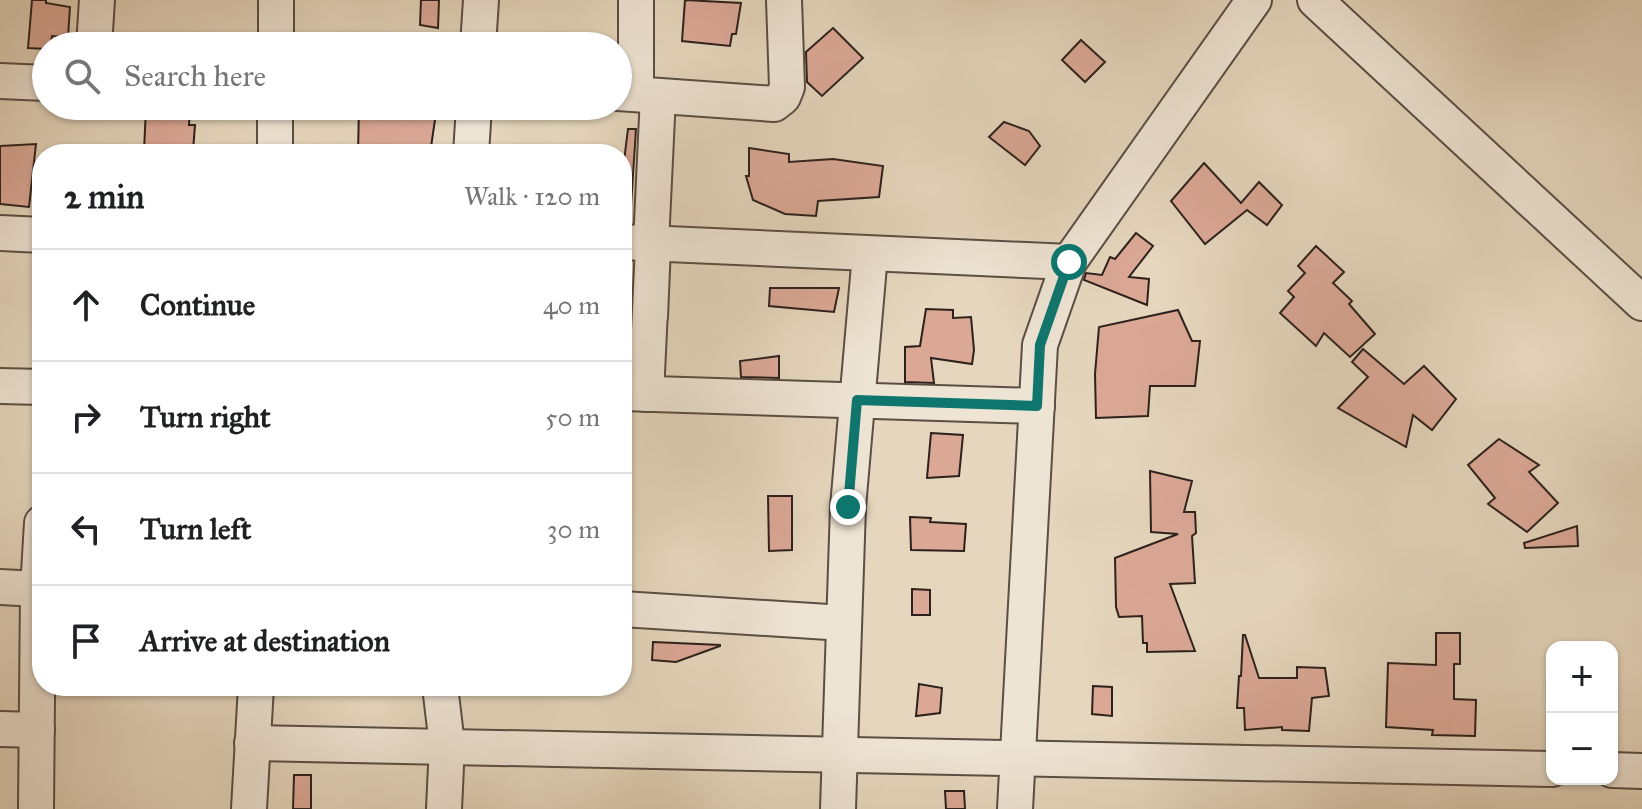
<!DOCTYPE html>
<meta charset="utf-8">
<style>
:root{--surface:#fff;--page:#f2f2f2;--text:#202124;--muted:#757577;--line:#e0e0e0}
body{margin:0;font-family:"IM FELL Great Primer",serif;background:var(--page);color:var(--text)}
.controls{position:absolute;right:24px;bottom:24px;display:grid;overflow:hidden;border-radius:16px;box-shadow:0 2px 6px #0004}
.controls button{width:72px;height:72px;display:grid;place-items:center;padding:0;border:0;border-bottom:2px solid var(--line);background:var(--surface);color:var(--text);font:40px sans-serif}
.stop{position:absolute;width:24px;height:24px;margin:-18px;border:6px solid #0f766e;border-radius:50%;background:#fff}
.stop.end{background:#0f766e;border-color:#fff;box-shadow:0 2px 8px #0008}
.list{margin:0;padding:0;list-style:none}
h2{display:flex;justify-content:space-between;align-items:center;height:104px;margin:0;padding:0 32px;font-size:34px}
h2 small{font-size:26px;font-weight:400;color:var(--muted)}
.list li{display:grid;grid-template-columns:52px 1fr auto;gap:24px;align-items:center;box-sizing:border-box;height:112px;padding:0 32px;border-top:2px solid var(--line)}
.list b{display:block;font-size:30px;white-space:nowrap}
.list em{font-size:26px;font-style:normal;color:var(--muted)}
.icon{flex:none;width:44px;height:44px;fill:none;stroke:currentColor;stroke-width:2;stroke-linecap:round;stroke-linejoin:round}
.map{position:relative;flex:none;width:1642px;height:809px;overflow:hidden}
.search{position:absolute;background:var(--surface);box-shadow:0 2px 6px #0004;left:32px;top:32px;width:600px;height:88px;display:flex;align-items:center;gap:20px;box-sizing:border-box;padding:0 28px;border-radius:44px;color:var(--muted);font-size:30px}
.panel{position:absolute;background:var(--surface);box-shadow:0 2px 6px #0004;left:32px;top:144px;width:600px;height:552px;border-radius:32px}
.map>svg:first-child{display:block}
</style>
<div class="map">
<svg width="1642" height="809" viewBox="0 0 1642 809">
<rect width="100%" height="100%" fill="#e5d6bd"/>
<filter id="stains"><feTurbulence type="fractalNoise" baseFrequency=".0025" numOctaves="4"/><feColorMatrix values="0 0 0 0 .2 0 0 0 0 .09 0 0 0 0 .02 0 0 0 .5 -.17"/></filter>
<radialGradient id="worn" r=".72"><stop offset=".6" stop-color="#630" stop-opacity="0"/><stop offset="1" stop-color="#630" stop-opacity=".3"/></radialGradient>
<g fill="#dba896" stroke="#2d211c" stroke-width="2">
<path d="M 32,0 L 46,0 L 46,3 L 70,7 L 68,37 L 52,36 L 51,46 L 46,46 L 46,49 L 28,48 Z"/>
<path d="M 421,0 L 439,0 L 438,28 L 420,25 Z"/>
<path d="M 685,0 L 741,3 L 736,34 L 732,34 L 730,46 L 682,41 Z"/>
<path d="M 833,28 L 863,58 L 822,96 L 807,82 L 806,52 Z"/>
<path d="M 1081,40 L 1105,62 L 1085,82 L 1062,60 Z"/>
<path d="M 168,106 L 190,106 L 189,125 L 195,125 L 193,151 L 144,151 L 146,108 L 168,109 Z"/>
<path d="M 359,106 L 437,106 L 430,154 L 358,154 Z"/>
<path d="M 1004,122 L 1029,131 L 1040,146 L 1025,165 L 989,137 Z"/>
<path d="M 628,129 L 636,129 L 630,220 L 622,219 L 622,177 Z"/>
<path d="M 36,144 L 29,207 L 0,204 L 0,146 Z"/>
<path d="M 749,148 L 789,154 L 789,162 L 833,159 L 883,166 L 879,197 L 818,201 L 816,216 L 785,214 L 753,200 L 746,176 L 749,176 Z"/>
<path d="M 1204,163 L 1241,203 L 1259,182 L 1282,205 L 1267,225 L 1247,210 L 1205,244 L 1171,201 Z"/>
<path d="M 1136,233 L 1153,246 L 1129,277 L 1149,279 L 1147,305 L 1084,280 L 1086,273 L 1102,275 L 1110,257 L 1115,259 Z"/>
<path d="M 1316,246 L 1344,272 L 1333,283 L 1352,301 L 1349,304 L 1375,334 L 1350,357 L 1324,333 L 1316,346 L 1280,313 L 1294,297 L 1288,291 L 1305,273 L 1298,266 Z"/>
<path d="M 770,288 L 839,288 L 834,312 L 769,306 Z"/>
<path d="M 926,309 L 953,310 L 953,318 L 971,317 L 974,350 L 972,364 L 931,358 L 934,383 L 905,382 L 905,347 L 920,346 Z"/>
<path d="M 1178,310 L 1192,341 L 1200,341 L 1195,386 L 1150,386 L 1148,416 L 1096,418 L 1095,374 L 1099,327 Z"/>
<path d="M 1363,349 L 1404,384 L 1424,366 L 1456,399 L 1432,430 L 1413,415 L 1406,447 L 1338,408 L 1368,377 L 1352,362 Z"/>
<path d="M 779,356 L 779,378 L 741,377 L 740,361 Z"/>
<path d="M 931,433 L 963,435 L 959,476 L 927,478 Z"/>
<path d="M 1499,439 L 1539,465 L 1529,472 L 1558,503 L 1527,532 L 1488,504 L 1495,498 L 1468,465 Z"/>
<path d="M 1150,471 L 1192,481 L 1184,512 L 1195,512 L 1196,533 L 1192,536 L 1195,583 L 1170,584 L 1195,651 L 1147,652 L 1147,643 L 1143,643 L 1142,616 L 1119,617 L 1116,607 L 1115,558 L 1178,534 L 1151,532 Z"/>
<path d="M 768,496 L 792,496 L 792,550 L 769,551 Z"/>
<path d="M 910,517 L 931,518 L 930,522 L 966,524 L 964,551 L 911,550 Z"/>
<path d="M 1577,526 L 1578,546 L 1525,548 L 1524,543 Z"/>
<path d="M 912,589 L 930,590 L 930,615 L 912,615 Z"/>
<path d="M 1436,633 L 1460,633 L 1460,664 L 1454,664 L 1454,699 L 1476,700 L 1475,736 L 1432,735 L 1433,730 L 1386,727 L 1388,663 L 1436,665 Z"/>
<path d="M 1243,635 L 1245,635 L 1259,678 L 1297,678 L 1297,667 L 1325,668 L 1329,696 L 1312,698 L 1309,731 L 1282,730 L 1282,727 L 1245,730 L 1244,708 L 1237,708 L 1239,676 L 1241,676 Z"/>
<path d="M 653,642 L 720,645 L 720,646 L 676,662 L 652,660 Z"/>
<path d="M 919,684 L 942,688 L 940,713 L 916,716 Z"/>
<path d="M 1093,686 L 1112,687 L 1112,716 L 1092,714 Z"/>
<path d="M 294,775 L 311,775 L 311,809 L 293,809 Z"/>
<path d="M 945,791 L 964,791 L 965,809 L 946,809 Z"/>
</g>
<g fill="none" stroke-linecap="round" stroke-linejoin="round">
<defs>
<g id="minor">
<path d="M 1315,0 L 1642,303"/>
<path d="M 94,46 L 97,0"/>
<path d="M 276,46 L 276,0"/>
<path d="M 478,46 L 481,0"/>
<path d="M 0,81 L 46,83"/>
<path d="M 618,93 L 774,104 L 783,97 L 787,87 L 784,0"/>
<path d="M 636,94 L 636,0"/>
<path d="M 275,154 L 275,106"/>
<path d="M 471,154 L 474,106"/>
<path d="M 0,233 L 42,235"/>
<path d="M 622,242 L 1069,262"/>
<path d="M 651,243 L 658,96"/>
<path d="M 0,386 L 42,387"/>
<path d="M 622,393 L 1037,406"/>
<path d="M 646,394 L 653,246 L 650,317"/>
<path d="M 0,587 L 38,589"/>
<path d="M 622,609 L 844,623"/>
<path d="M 440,686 L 447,745 L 444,809"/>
<path d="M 0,729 L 37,730"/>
<path d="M 252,743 L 1552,769"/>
<path d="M 1612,770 L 1642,771"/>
<path d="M 36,809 L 38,589 L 42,523"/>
<path d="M 249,809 L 256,686"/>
<path d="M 838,809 L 848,507 L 870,254"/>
<path d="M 1015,809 L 1040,345 L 1069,262 L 1254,0"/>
</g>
</defs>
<use href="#minor" stroke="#5b4e44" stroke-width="38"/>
<use href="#minor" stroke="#eee4d4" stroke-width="34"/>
</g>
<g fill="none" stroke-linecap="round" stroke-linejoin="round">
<path stroke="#0f766e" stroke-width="10" d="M 848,507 L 857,400 L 1037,406 L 1040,345 L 1069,262"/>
</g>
<rect width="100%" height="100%" filter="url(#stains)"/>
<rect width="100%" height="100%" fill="url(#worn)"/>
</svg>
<div class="controls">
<button>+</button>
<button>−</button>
</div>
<div class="stop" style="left:1069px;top:262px"></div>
<div class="stop end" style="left:848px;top:507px"></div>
<div class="search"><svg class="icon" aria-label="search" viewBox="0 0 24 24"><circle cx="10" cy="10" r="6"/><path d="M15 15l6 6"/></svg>Search here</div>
<section class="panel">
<h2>2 min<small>Walk · 120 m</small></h2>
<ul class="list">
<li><svg class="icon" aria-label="ahead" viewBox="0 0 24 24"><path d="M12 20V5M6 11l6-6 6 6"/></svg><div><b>Continue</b></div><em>40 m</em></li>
<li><svg class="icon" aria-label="right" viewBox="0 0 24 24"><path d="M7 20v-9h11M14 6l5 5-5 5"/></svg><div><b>Turn right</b></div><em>50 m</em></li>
<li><svg class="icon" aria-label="left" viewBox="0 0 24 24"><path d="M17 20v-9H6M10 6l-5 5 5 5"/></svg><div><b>Turn left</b></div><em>30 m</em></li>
<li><svg class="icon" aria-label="arrive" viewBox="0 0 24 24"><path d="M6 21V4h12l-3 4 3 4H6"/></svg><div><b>Arrive at destination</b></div></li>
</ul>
</section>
</div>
